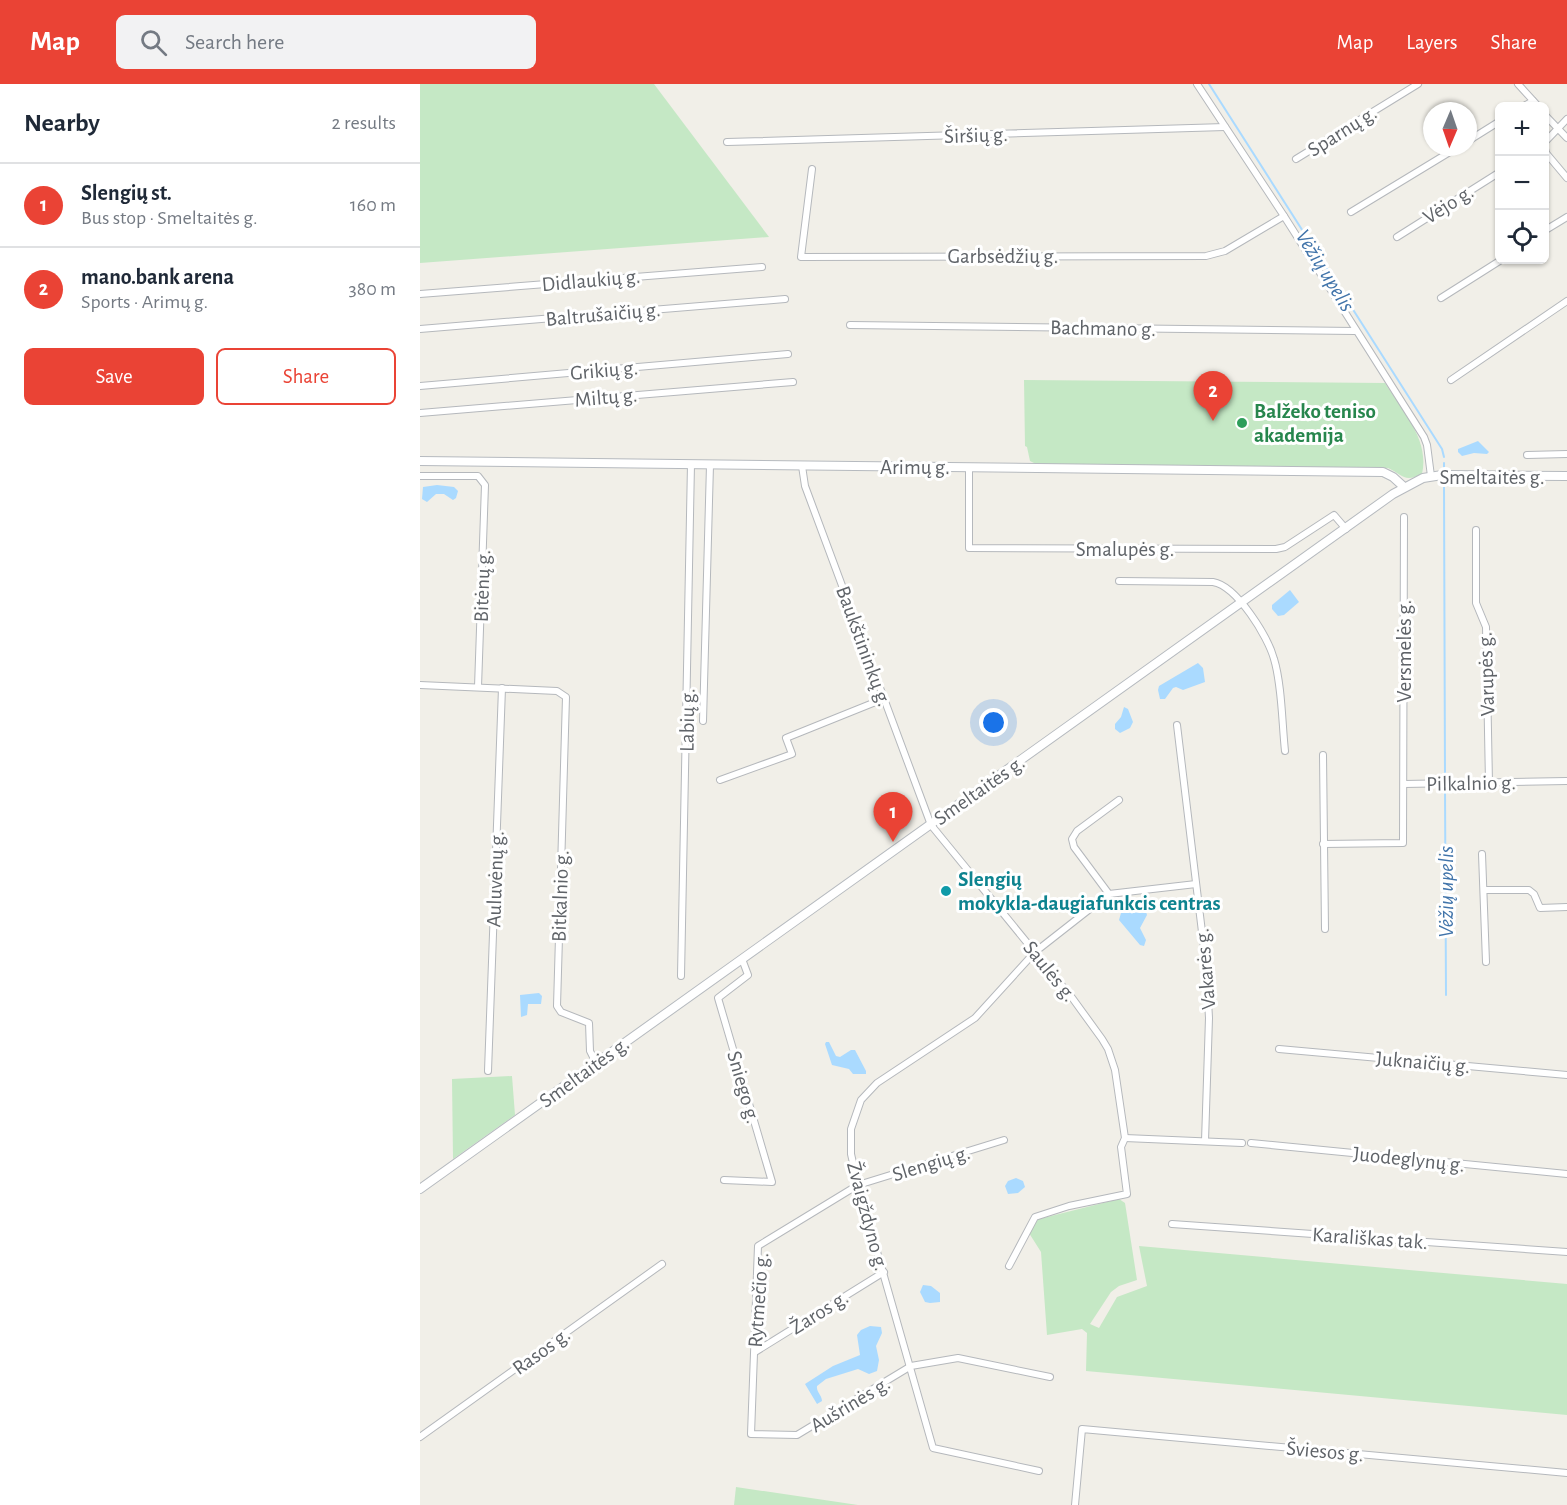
<!DOCTYPE html>
<meta charset="utf-8">
<style>
:root{--surface:#fff;--page:#f2f2f3;--text:#1f2937;--muted:#747a83;--line:#e0e1e3;--accent:#ea4335}
body{margin:0;font-family:"Alegreya Sans",sans-serif;background:var(--page);color:var(--text)}
.controls{position:absolute;right:18px;top:18px;display:grid;overflow:hidden;border-radius:9px;box-shadow:0 2px 4px #0004}
.controls button{width:54px;height:54px;display:grid;place-items:center;padding:0;border:0;border-bottom:2px solid var(--line);background:var(--surface);color:var(--text);font:30px sans-serif}
.compass{position:absolute;left:1003px;top:18px;width:54px;height:54px;border-radius:50%;background:var(--surface);box-shadow:0 2px 4px #0004;rotate:182deg}
.you{position:absolute;left:574px;top:639px;width:21px;height:21px;margin:-15px;border:4px solid #fff;border-radius:50%;background:#1a73e8;box-shadow:0 0 0 9px #1a73e833}
.badge{display:grid;place-items:center;width:39px;height:39px;border-radius:50%;background:var(--accent);color:#fff;font-size:20px;font-weight:700}
.pin{position:absolute;translate:-50% -50px;filter:drop-shadow(0 2px 3px #0008)}
.pin::after{content:'';position:absolute;top:32px;width:21px;height:18px;background:inherit;clip-path:polygon(0 0,100% 0,50% 100%)}
.list{margin:0;padding:0;list-style:none}
h2{display:flex;justify-content:space-between;align-items:center;height:78px;margin:0;padding:0 24px;font-size:26px}
h2 small{font-size:20px;font-weight:400;color:var(--muted)}
.list li{display:grid;grid-template-columns:39px 1fr auto;gap:18px;align-items:center;box-sizing:border-box;height:84px;padding:0 24px;border-top:2px solid var(--line)}
.list b{display:block;font-size:22px;white-space:nowrap}
.list p{margin:0;font-size:20px;white-space:nowrap;color:var(--muted)}
.list em{font-size:20px;font-style:normal;color:var(--muted)}
.actions{display:flex;gap:12px;padding:18px 24px}
.actions a{flex:1;padding:14px 0;border:2px solid var(--accent);border-radius:9px;text-align:center;font-size:21px;color:var(--accent)}
.actions .main{background:var(--accent);color:#fff}
.icon{flex:none;width:33px;height:33px;fill:none;stroke:currentColor;stroke-width:2;stroke-linecap:round;stroke-linejoin:round}
.map{position:relative;flex:none;width:1147px;height:1421px;overflow:hidden}
header{display:flex;align-items:center;gap:36px;box-sizing:border-box;height:84px;padding:0 30px;background:var(--accent);color:#fff}
header strong{font-size:28px}
nav{display:flex;gap:33px;margin-inline-start:auto;font-size:21px}
.search{width:420px;height:54px;background:var(--page);display:flex;align-items:center;gap:15px;box-sizing:border-box;padding:0 21px;border-radius:9px;color:var(--muted);font-size:22px}
main{display:flex}
aside{flex:1;background:var(--surface)}
.map>svg:first-child{display:block}
</style>
<header>
<strong>Map</strong>
<div class="search"><svg class="icon" aria-label="search" viewBox="0 0 24 24"><circle cx="10" cy="10" r="6"/><path d="M15 15l6 6"/></svg>Search here</div>
<nav><a>Map</a><a>Layers</a><a>Share</a></nav>
</header>
<main>
<aside>
<h2>Nearby<small>2 results</small></h2>
<ul class="list">
<li><span class="badge">1</span><div><b>Slengių st.</b><p>Bus stop · Smeltaitės g.</p></div><em>160 m</em></li>
<li><span class="badge">2</span><div><b>mano.bank arena</b><p>Sports · Arimų g.</p></div><em>380 m</em></li>
</ul>
<div class="actions"><a class="main">Save</a><a>Share</a></div>
</aside>
<div class="map">
<svg width="1147" height="1421" viewBox="0 0 1147 1421">
<rect width="100%" height="100%" fill="#f1efe8"/>
<g fill="#c5e8c5">
<path d="M 0,0 L 234,0 L 349,153 L 0,179 Z"/>
<path d="M 604,296 L 965,299 C 982,326 1010,356 1002,390 C 984,399 983,391 968,384 L 616,380 L 610,377 L 607,363 L 605,362 Z"/>
<path d="M 92,992 L 95,1031 L 33,1075 L 32,995 Z"/>
<path d="M 699,1115 L 705,1119 L 717,1196 L 699,1202 L 691,1208 L 670,1240 L 679,1244 L 697,1213 L 727,1202 L 719,1162 L 1147,1200 L 1147,1331 L 666,1287 L 667,1249 L 662,1245 L 627,1251 L 621,1168 L 609,1149 L 614,1138 L 619,1135 Z"/>
<path d="M 316,1403 L 438,1421 L 314,1421 Z"/>
</g>
<g fill="#aadaff">
<path d="M 1058,357 L 1069,368 L 1067,370 L 1054,369 L 1042,372 L 1038,368 L 1038,365 Z"/>
<path d="M 17,401 L 34,403 L 38,407 L 36,414 L 33,416 L 24,410 L 16,410 L 7,418 L 2,415 L 3,403 Z"/>
<path d="M 870,506 L 879,518 L 864,531 L 858,532 L 852,525 L 852,521 Z"/>
<path d="M 778,579 L 783,584 L 785,598 L 763,606 L 756,603 L 753,604 L 745,615 L 740,615 L 738,606 L 739,602 Z"/>
<path d="M 704,623 L 708,625 L 713,638 L 710,644 L 700,649 L 695,645 L 695,640 L 701,633 Z"/>
<path d="M 720,820 L 725,824 L 727,831 L 720,844 L 726,856 L 724,862 L 720,861 L 699,836 L 701,829 L 713,826 Z"/>
<path d="M 119,909 L 122,912 L 121,920 L 108,920 L 107,931 L 101,933 L 100,911 Z"/>
<path d="M 406,958 L 409,958 L 416,972 L 420,973 L 431,966 L 435,966 L 446,987 L 446,990 L 433,990 L 429,985 L 412,981 L 405,960 Z"/>
<path d="M 596,1094 L 603,1097 L 605,1103 L 598,1109 L 588,1110 L 585,1102 L 588,1097 Z"/>
<path d="M 503,1201 L 511,1202 L 520,1209 L 520,1218 L 510,1219 L 505,1218 L 500,1208 Z"/>
<path d="M 450,1242 L 461,1243 L 462,1249 L 456,1262 L 459,1276 L 457,1287 L 449,1290 L 438,1285 L 406,1295 L 397,1302 C 396,1308 402,1311 402,1317 L 397,1320 L 385,1300 L 413,1282 L 440,1271 L 437,1251 L 441,1246 Z"/>
</g>
<g fill="none" stroke-linecap="round" stroke-linejoin="round">
<g stroke="#aadaff" stroke-width="2">
<path d="M 789,0 L 1022,365 L 1024,373"/>
<path d="M 1024,379 L 1024,383"/>
<path d="M 1024,403 L 1025,692"/>
<path d="M 1025,705 L 1026,911"/>
</g>
<defs>
<g id="street">
<path d="M 777,0 L 864,132 L 1004,353 L 1007,361 L 1011,392"/>
<path d="M 1098,0 L 1118,22"/>
<path d="M 1104,22 L 1113,17"/>
<path d="M 1124,30 L 1147,54"/>
<path d="M 1048,57 L 1080,37"/>
<path d="M 307,58 L 805,43"/>
<path d="M 1124,59 L 1147,35"/>
<path d="M 1124,60 L 1126,69 L 1147,94"/>
<path d="M 876,75 L 998,0"/>
<path d="M 392,85 L 381,173 L 786,172 L 805,167 L 864,132"/>
<path d="M 931,128 L 1038,63"/>
<path d="M 1124,147 L 1147,133"/>
<path d="M 977,153 L 1080,88"/>
<path d="M 0,210 L 342,183"/>
<path d="M 1021,214 L 1081,176"/>
<path d="M 430,241 L 935,247"/>
<path d="M 0,245 L 365,215"/>
<path d="M 1031,296 L 1147,217"/>
<path d="M 0,302 L 368,270"/>
<path d="M 0,329 L 373,298"/>
<path d="M 1107,371 L 1147,370"/>
<path d="M 382,382 L 385,402 L 511,741 L 653,915 L 682,955 L 688,965 L 695,986 L 705,1054"/>
<path d="M 549,383 L 549,464 L 856,465 L 865,463 L 914,431 L 926,445"/>
<path d="M 0,392 L 58,392 L 65,401 L 58,603"/>
<path d="M 1056,446 L 1056,519 L 1066,543 L 1069,699"/>
<path d="M 699,497 L 793,498 C 817,502 848,553 854,575 C 862,601 862,640 865,667"/>
<path d="M 0,601 L 137,607 L 146,613 L 137,922 L 141,928 L 169,939 L 170,967 L 176,979"/>
<path d="M 283,637 L 290,381"/>
<path d="M 757,641 L 786,881 L 789,934 L 785,1057"/>
<path d="M 903,671 L 905,845"/>
<path d="M 300,696 L 372,670 L 366,654 L 463,615"/>
<path d="M 984,700 L 1147,697"/>
<path d="M 903,760 L 983,759 L 984,433"/>
<path d="M 1062,770 L 1066,878"/>
<path d="M 1064,806 L 1109,806 L 1114,810 L 1120,824 L 1147,823"/>
<path d="M 689,810 L 654,763 L 652,755 L 657,747 L 699,716"/>
<path d="M 261,892 L 271,380"/>
<path d="M 859,965 L 1147,991"/>
<path d="M 68,987 L 82,604"/>
<path d="M 705,1054 L 822,1059"/>
<path d="M 584,1056 L 438,1101 L 338,1162 L 331,1350 L 377,1351 L 491,1282 L 538,1274 L 630,1293"/>
<path d="M 831,1059 L 1147,1090"/>
<path d="M 304,1096 L 352,1098 L 298,914 L 328,891 L 322,875"/>
<path d="M 752,1140 L 1147,1168"/>
<path d="M 589,1182 L 615,1133 L 649,1122 L 707,1110 L 701,1063 L 705,1054"/>
<path d="M 335,1268 L 464,1188"/>
<path d="M 0,1353 L 242,1180"/>
<path d="M 619,1387 L 513,1364 L 438,1101 L 431,1070 L 431,1045 L 441,1016 L 457,999 L 555,934 L 615,868 L 689,810 L 776,800"/>
<path d="M 655,1421 L 662,1345 L 1147,1389"/>
</g>
<g id="secondary">
<path d="M 0,377 L 963,388 L 973,393 L 984,403"/>
<path d="M 0,1105 L 973,410 L 1003,394 L 1022,391 L 1147,392"/>
</g>
</defs>
<use href="#street" stroke="#b5b8bc" stroke-width="8"/>
<use href="#secondary" stroke="#b6babf" stroke-width="10"/>
<use href="#street" stroke="#fff" stroke-width="6"/>
<use href="#secondary" stroke="#fff" stroke-width="8"/>
</g>
<circle fill="#2e9e5b" stroke="#fff" stroke-width="2" cx="822" cy="339" r="6"/>
<circle fill="#0f9aa8" stroke="#fff" stroke-width="2" cx="526" cy="807" r="6"/>
<g text-anchor="middle" stroke-width="6" stroke-linejoin="round" paint-order="stroke">
<g font-size="21" fill="#5f6368" stroke="#fff">
<text transform="translate(922 47) rotate(-32)" y="7">Sparnų g.</text>
<text transform="translate(556 51) rotate(-2)" y="7">Širšių g.</text>
<text transform="translate(1028 120) rotate(-32)" y="7">Vėjo g.</text>
<text x="583" y="179">Garbsėdžių g.</text>
<text transform="translate(171 196) rotate(-5)" y="7">Didlaukių g.</text>
<text transform="translate(183 230) rotate(-5)" y="7">Baltrušaičių g.</text>
<text transform="translate(683 244) rotate(1)" y="7">Bachmano g.</text>
<text transform="translate(184 286) rotate(-5)" y="7">Grikių g.</text>
<text transform="translate(186 313) rotate(-5)" y="7">Miltų g.</text>
<text x="495" y="390">Arimų g.</text>
<text x="1072" y="400">Smeltaitės g.</text>
<text x="705" y="472">Smalupės g.</text>
<text transform="translate(62 502) rotate(-88)" y="7">Bitėnų g.</text>
<text transform="translate(444 562) rotate(70)" y="7">Baukštininkų g.</text>
<text transform="translate(984 567) rotate(-90)" y="7">Versmelės g.</text>
<text transform="translate(1066 590) rotate(-92)" y="7">Varupės g.</text>
<text transform="translate(267 636) rotate(-89)" y="7">Labių g.</text>
<text transform="translate(1051 699) rotate(-1)" y="7">Pilkalnio g.</text>
<text transform="translate(559 706) rotate(-35)" y="7">Smeltaitės g.</text>
<text transform="translate(75 795) rotate(-88)" y="7">Auluvėnų g.</text>
<text transform="translate(140 812) rotate(-88)" y="7">Bitkalnio g.</text>
<text transform="translate(785 885) rotate(-95)" y="7">Vakarės g.</text>
<text transform="translate(630 887) rotate(51)" y="7">Saulės g.</text>
<text transform="translate(1003 978) rotate(5)" y="7">Juknaičių g.</text>
<text transform="translate(164 988) rotate(-36)" y="7">Smeltaitės g.</text>
<text transform="translate(324 1003) rotate(74)" y="7">Sniego g.</text>
<text transform="translate(989 1075) rotate(6)" y="7">Juodeglynų g.</text>
<text transform="translate(511 1079) rotate(-17)" y="7">Slengių g.</text>
<text transform="translate(448 1132) rotate(75)" y="7">Žvaigždyno g.</text>
<text transform="translate(950 1154) rotate(4)" y="7">Karališkas tak.</text>
<text transform="translate(338 1216) rotate(-86)" y="7">Rytmečio g.</text>
<text transform="translate(399 1228) rotate(-32)" y="7">Žaros g.</text>
<text transform="translate(121 1267) rotate(-36)" y="7">Rasos g.</text>
<text transform="translate(430 1320) rotate(-31)" y="7">Aušrinės g.</text>
<text transform="translate(905 1367) rotate(5)" y="7">Šviesos g.</text>
</g>
<g font-size="21" font-weight="bold" fill="#27864d" stroke="#fff" text-anchor="start">
<text x="834" y="334">Balžeko teniso<tspan x="834" dy="24">akademija</tspan></text>
</g>
<g font-size="21" font-weight="bold" fill="#0d838f" stroke="#fff" text-anchor="start">
<text x="538" y="802">Slengių<tspan x="538" dy="24">mokykla-daugiafunkcis centras</tspan></text>
</g>
<g font-size="22" font-style="italic" fill="#4174aa" stroke="#fff">
<text transform="translate(906 186) rotate(58)" y="8">Vėžių upelis</text>
<text transform="translate(1025 808) rotate(-90)" y="8">Vėžių upelis</text>
</g>
</g>
</svg>
<div class="controls">
<button>+</button>
<button>−</button>
<button><svg class="icon" aria-label="locate" viewBox="0 0 24 24"><circle cx="12" cy="12" r="6"/><path d="M12 2v4M12 18v4M2 12h4M18 12h4"/></svg></button>
</div>
<svg class="compass" viewBox="-18 -18 36 36"><path d="M0-13l5 13h-10z" fill="#e53935"/><path d="M0 13l5-13h-10z" fill="#747a83"/></svg>
<div class="you"></div>
<div class="pin badge" style="left:473px;top:758px">1</div>
<div class="pin badge" style="left:793px;top:337px">2</div>
</div>
</main>
